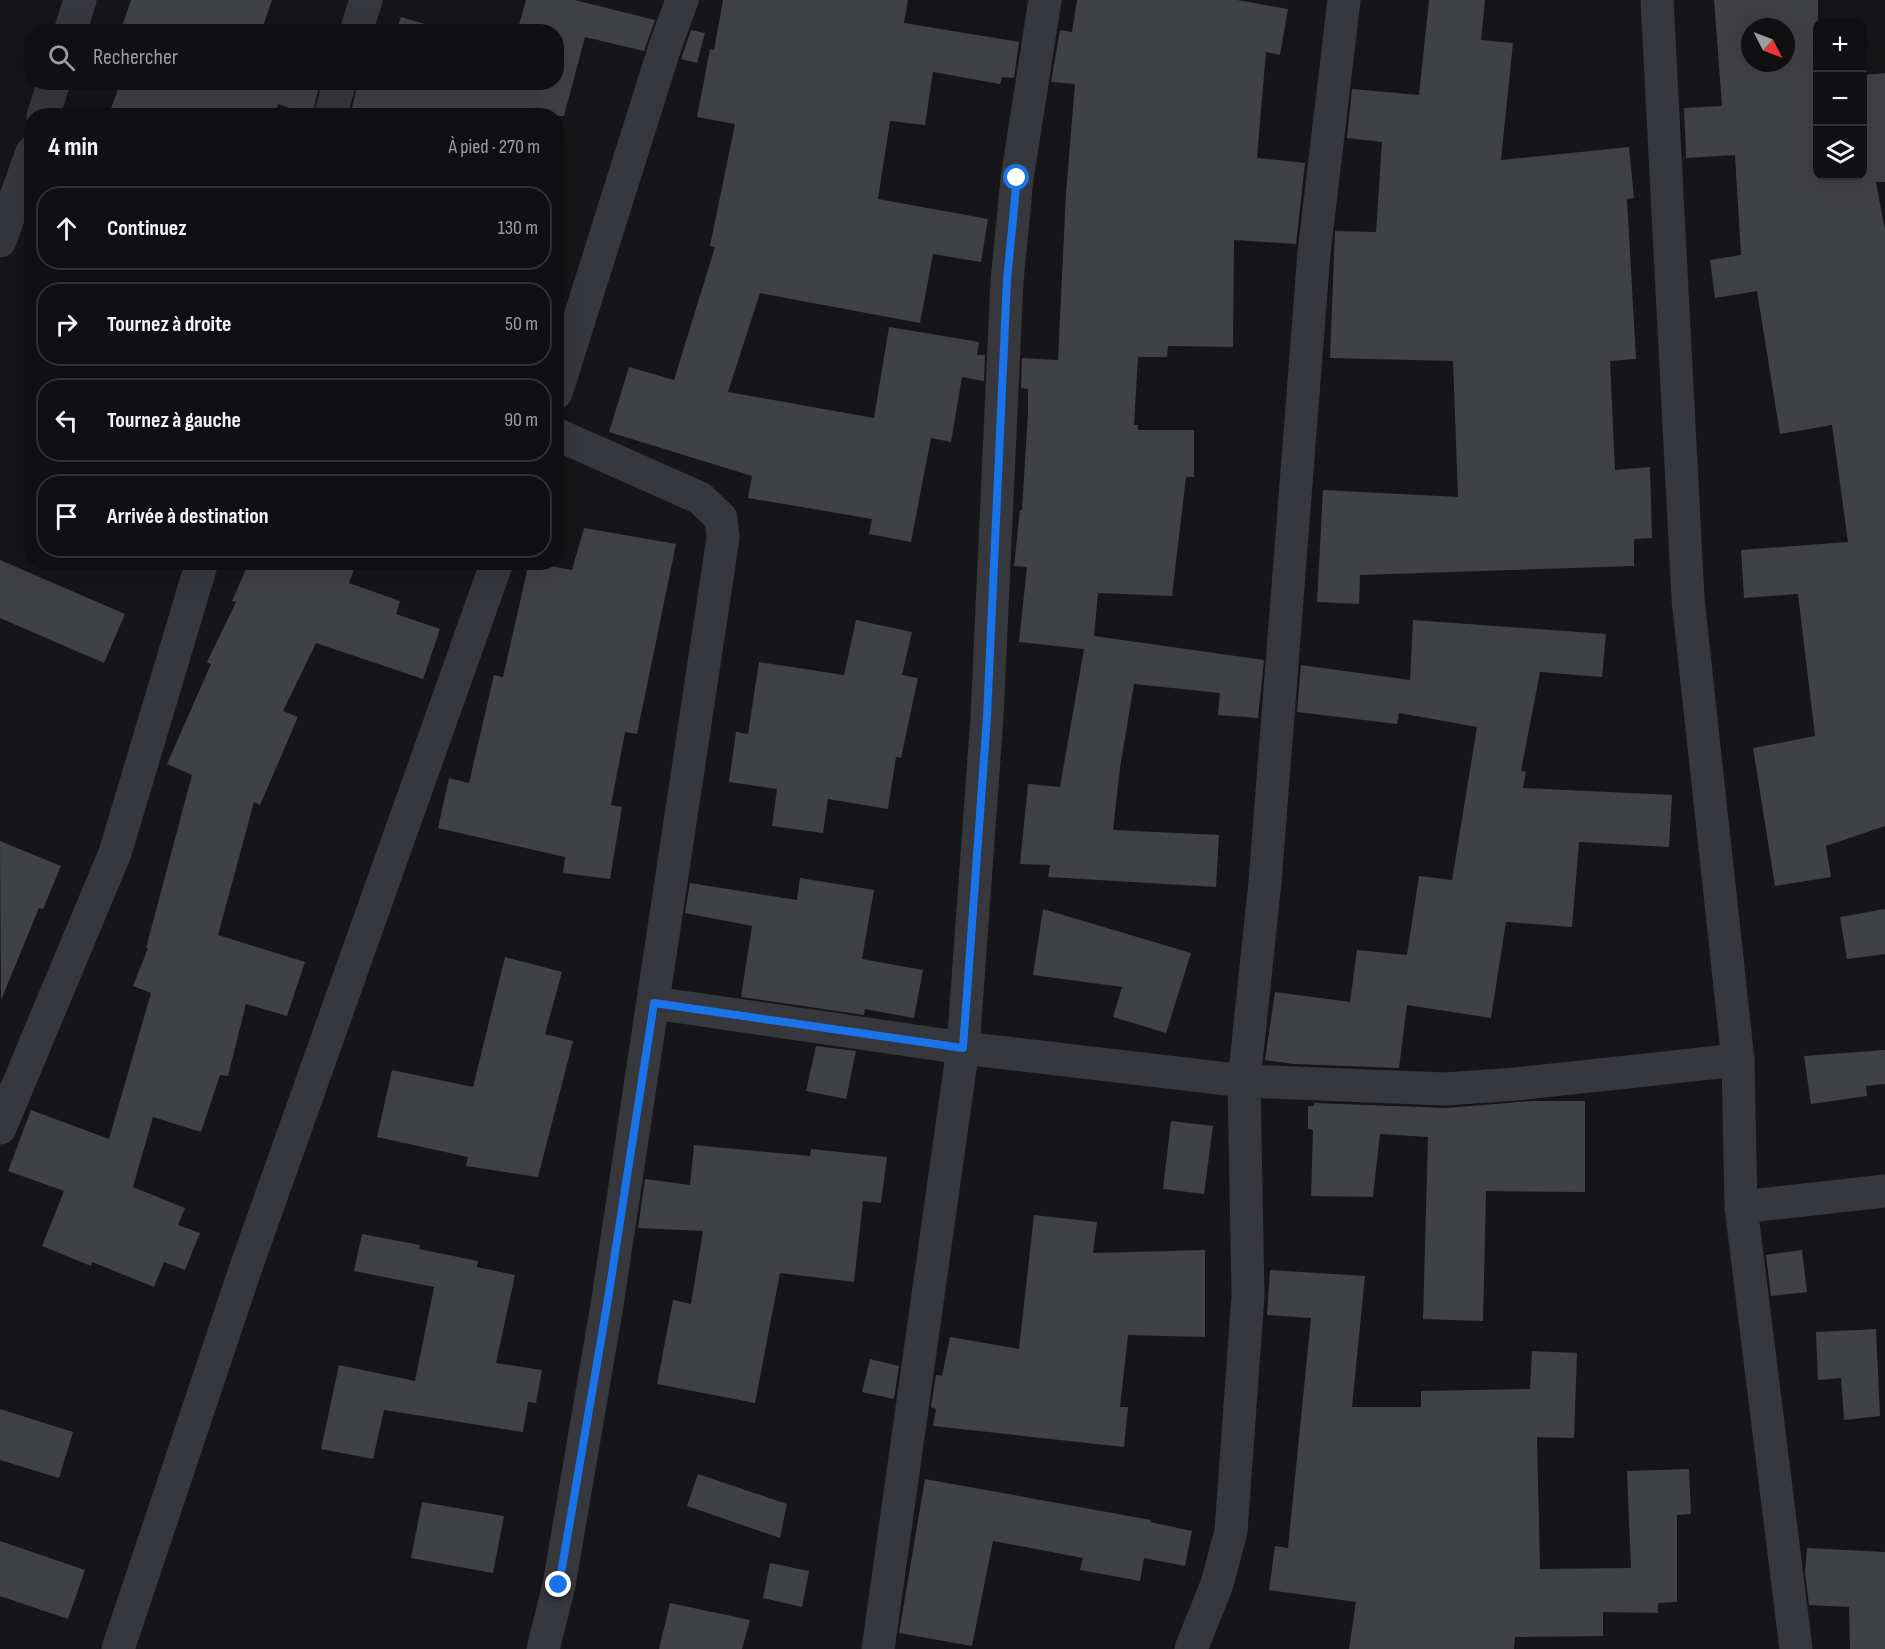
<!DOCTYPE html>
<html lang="fr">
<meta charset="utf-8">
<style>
:root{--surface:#101012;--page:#19191b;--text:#f1f3f6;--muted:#9c9d9f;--line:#303032}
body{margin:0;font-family:"Sofia Sans Condensed",sans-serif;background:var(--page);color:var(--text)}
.controls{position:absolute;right:18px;top:18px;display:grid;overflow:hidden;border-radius:12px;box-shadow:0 6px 24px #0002}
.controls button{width:54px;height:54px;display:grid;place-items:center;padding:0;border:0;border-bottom:2px solid var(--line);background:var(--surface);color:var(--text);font:30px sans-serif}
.compass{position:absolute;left:1741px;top:18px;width:54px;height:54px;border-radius:50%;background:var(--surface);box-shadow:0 6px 24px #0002;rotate:132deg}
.stop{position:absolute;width:18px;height:18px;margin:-14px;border:4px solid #1a73e8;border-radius:50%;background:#fff}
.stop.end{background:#1a73e8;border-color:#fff;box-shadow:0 2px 6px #0008}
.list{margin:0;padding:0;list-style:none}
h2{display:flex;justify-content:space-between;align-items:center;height:78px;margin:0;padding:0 24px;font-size:26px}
h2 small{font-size:20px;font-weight:400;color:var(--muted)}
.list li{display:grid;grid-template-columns:39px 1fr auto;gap:18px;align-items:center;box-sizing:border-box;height:84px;margin:0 12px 12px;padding:0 12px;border:2px solid var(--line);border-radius:24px}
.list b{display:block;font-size:22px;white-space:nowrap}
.list em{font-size:20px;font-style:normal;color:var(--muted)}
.icon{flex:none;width:33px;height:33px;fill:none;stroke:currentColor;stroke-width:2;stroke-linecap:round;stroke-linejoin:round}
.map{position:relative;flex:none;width:1885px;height:1649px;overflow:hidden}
.search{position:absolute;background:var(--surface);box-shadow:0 6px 24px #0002;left:24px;top:24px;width:540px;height:66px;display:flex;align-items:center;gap:15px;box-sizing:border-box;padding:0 21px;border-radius:24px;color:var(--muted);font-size:22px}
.panel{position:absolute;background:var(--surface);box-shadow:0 6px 24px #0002;left:24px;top:108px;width:540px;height:462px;border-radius:24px}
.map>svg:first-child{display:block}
</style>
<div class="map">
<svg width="1885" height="1649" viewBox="0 0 1885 1649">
<rect width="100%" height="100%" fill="#161618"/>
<g fill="#404145" fill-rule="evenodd">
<path d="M 131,0 L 272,0 L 261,32 L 120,32 Z"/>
<path d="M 526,0 L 575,0 L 655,20 L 644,51 L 585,37 L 564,116 L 350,116 L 358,82 L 556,82 L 556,32 L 517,32 Z"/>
<path d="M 723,0 L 908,0 L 904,23 L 1019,42 L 1014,78 L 1002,77 L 1000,84 L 933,72 L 925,125 L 890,121 L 878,199 L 988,219 L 981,262 L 933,254 L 920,323 L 760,293 L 728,392 L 874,418 L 889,327 L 979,342 L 977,355 L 985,355 L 984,381 L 962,377 L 951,442 L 931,438 L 911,542 L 869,534 L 872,519 L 748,498 L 752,476 L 609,432 L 629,367 L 674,380 L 715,247 L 710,246 L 735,124 L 697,117 L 710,49 L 714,50 Z"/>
<path d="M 1077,0 L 1237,0 L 1288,9 L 1280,55 L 1266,52 L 1257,158 L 1305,163 L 1296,244 L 1234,240 L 1233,347 L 1168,346 L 1167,357 L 1138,357 L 1134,425 L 1138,425 L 1138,430 L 1194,430 L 1194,477 L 1186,477 L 1172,596 L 1098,593 L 1094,636 L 1264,660 L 1258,718 L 1218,715 L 1220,693 L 1134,684 L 1120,768 L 1113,830 L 1219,835 L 1216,887 L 1048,877 L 1050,865 L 1020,864 L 1028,784 L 1060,787 L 1084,649 L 1019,642 L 1027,567 L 1014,566 L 1020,510 L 1022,510 L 1028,413 L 1028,389 L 1021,388 L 1022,358 L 1058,360 L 1066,193 L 1075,84 L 1051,82 L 1060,30 L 1072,32 Z"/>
<path d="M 1429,0 L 1485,0 L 1481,40 L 1513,43 L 1501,160 L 1629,147 L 1634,198 L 1627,199 L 1636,359 L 1610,361 L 1615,470 L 1650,467 L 1652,538 L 1634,539 L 1634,566 L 1360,575 L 1359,604 L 1317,602 L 1323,490 L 1458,497 L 1453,361 L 1330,358 L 1335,231 L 1376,232 L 1382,142 L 1347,138 L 1352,89 L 1419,95 Z"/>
<path d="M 1714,0 L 1818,0 L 1818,176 L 1863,176 L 1863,75 L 1885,73 L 1885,182 L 1876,182 L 1885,230 L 1885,826 L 1826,846 L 1831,877 L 1775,886 L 1753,748 L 1815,736 L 1798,594 L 1744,598 L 1741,550 L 1848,542 L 1832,425 L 1780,434 L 1757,291 L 1715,298 L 1710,260 L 1741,255 L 1735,155 L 1686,158 L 1684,108 L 1722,106 ZM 1750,27 L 1786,27 L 1786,63 L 1750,63 Z"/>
<path d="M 401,17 L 435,27 L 433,32 L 396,32 Z"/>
<path d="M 691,30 L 705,33 L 697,63 L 681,59 Z"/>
<path d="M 121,82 L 320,82 L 312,116 L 278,104 L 276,116 L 108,116 Z"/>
<path d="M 584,528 L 676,544 L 637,734 L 625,732 L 611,805 L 622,807 L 610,879 L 563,873 L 565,857 L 438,828 L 449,778 L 469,783 L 494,675 L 503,677 L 529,562 L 572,570 Z"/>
<path d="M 0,560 L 125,614 L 104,663 L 0,618 Z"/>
<path d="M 249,562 L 357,562 L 349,583 L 400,601 L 396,614 L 440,629 L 423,679 L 316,643 L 283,711 L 298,717 L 260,805 L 254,802 L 218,935 L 305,962 L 287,1016 L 246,1004 L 228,1076 L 220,1075 L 201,1132 L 153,1117 L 133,1187 L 185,1208 L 178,1225 L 200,1233 L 185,1270 L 164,1262 L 154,1287 L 92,1262 L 91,1266 L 42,1246 L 64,1191 L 8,1171 L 31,1110 L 109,1139 L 151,993 L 133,986 L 148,948 L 146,948 L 192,775 L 167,764 L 211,664 L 207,662 L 236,602 L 232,601 Z"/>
<path d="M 856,620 L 912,632 L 902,675 L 918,678 L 901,758 L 896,757 L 888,809 L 828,799 L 823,833 L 772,826 L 777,789 L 729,782 L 736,732 L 748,734 L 759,662 L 844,675 Z"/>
<path d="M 1413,620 L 1606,634 L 1602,677 L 1540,672 L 1521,771 L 1526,772 L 1523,788 L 1672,795 L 1669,847 L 1579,842 L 1572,927 L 1506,922 L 1491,1018 L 1407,1005 L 1399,1068 L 1294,1064 L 1265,1060 L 1275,992 L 1350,1002 L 1357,950 L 1407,955 L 1419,876 L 1452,880 L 1477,727 L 1399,713 L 1397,724 L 1297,712 L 1301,665 L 1410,680 Z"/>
<path d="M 0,841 L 61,866 L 43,909 L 39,908 L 1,1000 Z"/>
<path d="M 800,878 L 874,890 L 862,959 L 923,970 L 914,1018 L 865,1009 L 864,1015 L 741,997 L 752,926 L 685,913 L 690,883 L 797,900 Z"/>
<path d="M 1043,909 L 1191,953 L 1166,1033 L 1113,1017 L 1122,987 L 1033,975 Z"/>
<path d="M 1885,909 L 1885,954 L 1847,959 L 1840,917 Z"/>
<path d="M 505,957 L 562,972 L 545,1034 L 573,1041 L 538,1177 L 466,1166 L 468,1157 L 377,1137 L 392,1070 L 473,1087 Z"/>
<path d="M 816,1046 L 856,1051 L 846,1099 L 806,1091 Z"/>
<path d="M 1885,1050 L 1885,1084 L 1866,1086 L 1867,1096 L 1811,1104 L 1804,1056 Z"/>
<path d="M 1532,1101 L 1585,1101 L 1585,1192 L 1486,1191 L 1483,1321 L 1423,1319 L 1428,1137 L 1380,1134 L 1373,1197 L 1311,1196 L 1313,1130 L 1308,1129 L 1308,1106 L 1314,1106 L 1314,1103 L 1446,1108 Z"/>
<path d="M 1171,1121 L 1213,1126 L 1204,1194 L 1163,1189 Z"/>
<path d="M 694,1145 L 810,1156 L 811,1149 L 887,1157 L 881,1203 L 863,1201 L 854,1282 L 780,1273 L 755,1403 L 657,1384 L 673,1300 L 691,1304 L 703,1231 L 638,1228 L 645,1179 L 690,1185 Z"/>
<path d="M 1034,1215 L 1097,1222 L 1093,1253 L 1205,1250 L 1205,1337 L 1128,1335 L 1120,1407 L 1128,1407 L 1124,1447 L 933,1426 L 936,1409 L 931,1407 L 936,1375 L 942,1376 L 950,1337 L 1019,1349 Z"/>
<path d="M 362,1234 L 420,1245 L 419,1249 L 478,1261 L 477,1267 L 515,1275 L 496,1363 L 542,1370 L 536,1403 L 528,1402 L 523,1432 L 384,1410 L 373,1459 L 321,1449 L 339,1365 L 415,1381 L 434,1287 L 354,1271 Z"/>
<path d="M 1802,1250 L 1807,1292 L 1771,1296 L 1766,1255 Z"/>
<path d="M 1270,1270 L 1365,1276 L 1352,1407 L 1421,1407 L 1421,1391 L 1530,1389 L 1532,1351 L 1577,1353 L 1574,1438 L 1537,1437 L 1540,1569 L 1631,1568 L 1627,1471 L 1689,1469 L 1691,1514 L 1677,1515 L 1677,1602 L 1658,1603 L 1658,1613 L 1603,1612 L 1603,1636 L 1515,1637 L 1514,1649 L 1349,1649 L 1356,1602 L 1269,1590 L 1275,1546 L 1288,1548 L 1311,1318 L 1267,1315 Z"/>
<path d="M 1876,1329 L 1880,1416 L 1844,1420 L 1841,1378 L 1818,1380 L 1816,1332 Z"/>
<path d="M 870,1359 L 899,1366 L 894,1399 L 862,1392 Z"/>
<path d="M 0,1409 L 73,1432 L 59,1478 L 0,1460 Z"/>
<path d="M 698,1474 L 787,1504 L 780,1538 L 687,1506 Z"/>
<path d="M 925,1479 L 1151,1520 L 1150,1522 L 1192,1531 L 1185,1566 L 1144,1558 L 1140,1581 L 1080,1570 L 1083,1558 L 993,1541 L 972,1646 L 899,1633 Z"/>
<path d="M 422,1502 L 504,1516 L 493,1573 L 411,1558 Z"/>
<path d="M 0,1541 L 85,1570 L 68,1619 L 0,1596 Z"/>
<path d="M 1807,1548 L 1885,1552 L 1885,1649 L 1850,1649 L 1849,1607 L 1809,1605 L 1805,1572 Z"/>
<path d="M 770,1563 L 809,1571 L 802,1607 L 763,1598 Z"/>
<path d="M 670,1603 L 750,1620 L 742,1649 L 659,1649 Z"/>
</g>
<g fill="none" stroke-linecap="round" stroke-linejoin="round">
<g stroke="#37383d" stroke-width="33">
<path d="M 1657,0 L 1688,599 L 1738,1060 L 1741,1207 L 1796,1649"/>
<path d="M 70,32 L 80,0"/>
<path d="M 356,32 L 366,0"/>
<path d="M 43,116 L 54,82"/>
<path d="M 330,116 L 340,82"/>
<path d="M 0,241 L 32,152"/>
<path d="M 556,393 L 665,47 L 682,0"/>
<path d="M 654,1003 L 963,1048 L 1244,1081 L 1445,1089 L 1516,1084 L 1738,1060"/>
<path d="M 0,1128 L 115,853 L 202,562"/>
<path d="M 1741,1207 L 1885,1191"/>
<path d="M 118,1649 L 246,1267 L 497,562"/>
<path d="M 543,1649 L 559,1585 L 607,1305 L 723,538 L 721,518 L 700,498 L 556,434"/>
<path d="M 878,1649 L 963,1048 L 987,717 L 1007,281 L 1017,179 L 1045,0"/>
<path d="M 1191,1649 L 1217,1584 L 1231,1531 L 1248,1296 L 1244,1081 L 1265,882 L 1314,253 L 1344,0"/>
</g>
</g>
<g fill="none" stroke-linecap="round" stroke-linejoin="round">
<path stroke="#1a73e8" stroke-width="8" d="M 559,1585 L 607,1305 L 654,1003 L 963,1048 L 987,717 L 1007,280 L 1017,178"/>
</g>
</svg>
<div class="controls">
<button>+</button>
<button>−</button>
<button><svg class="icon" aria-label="layers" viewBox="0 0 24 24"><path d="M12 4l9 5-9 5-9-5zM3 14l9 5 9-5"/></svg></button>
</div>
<svg class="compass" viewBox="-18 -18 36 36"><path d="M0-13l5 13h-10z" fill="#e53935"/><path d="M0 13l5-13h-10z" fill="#9c9d9f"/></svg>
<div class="stop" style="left:1017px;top:178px"></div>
<div class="stop end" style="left:559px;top:1585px"></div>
<div class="search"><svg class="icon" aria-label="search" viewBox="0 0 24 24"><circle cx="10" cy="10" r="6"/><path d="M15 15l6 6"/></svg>Rechercher</div>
<section class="panel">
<h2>4 min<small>À pied · 270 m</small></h2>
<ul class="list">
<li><svg class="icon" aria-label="ahead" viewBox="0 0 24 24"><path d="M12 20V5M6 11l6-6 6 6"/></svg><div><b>Continuez</b></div><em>130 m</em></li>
<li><svg class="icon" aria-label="right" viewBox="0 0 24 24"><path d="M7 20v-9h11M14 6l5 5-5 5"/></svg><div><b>Tournez à droite</b></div><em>50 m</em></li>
<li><svg class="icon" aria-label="left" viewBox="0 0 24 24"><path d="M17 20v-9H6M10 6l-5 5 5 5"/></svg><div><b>Tournez à gauche</b></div><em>90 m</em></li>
<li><svg class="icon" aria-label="arrive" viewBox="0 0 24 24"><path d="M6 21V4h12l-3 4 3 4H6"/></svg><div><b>Arrivée à destination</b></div></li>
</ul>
</section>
</div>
